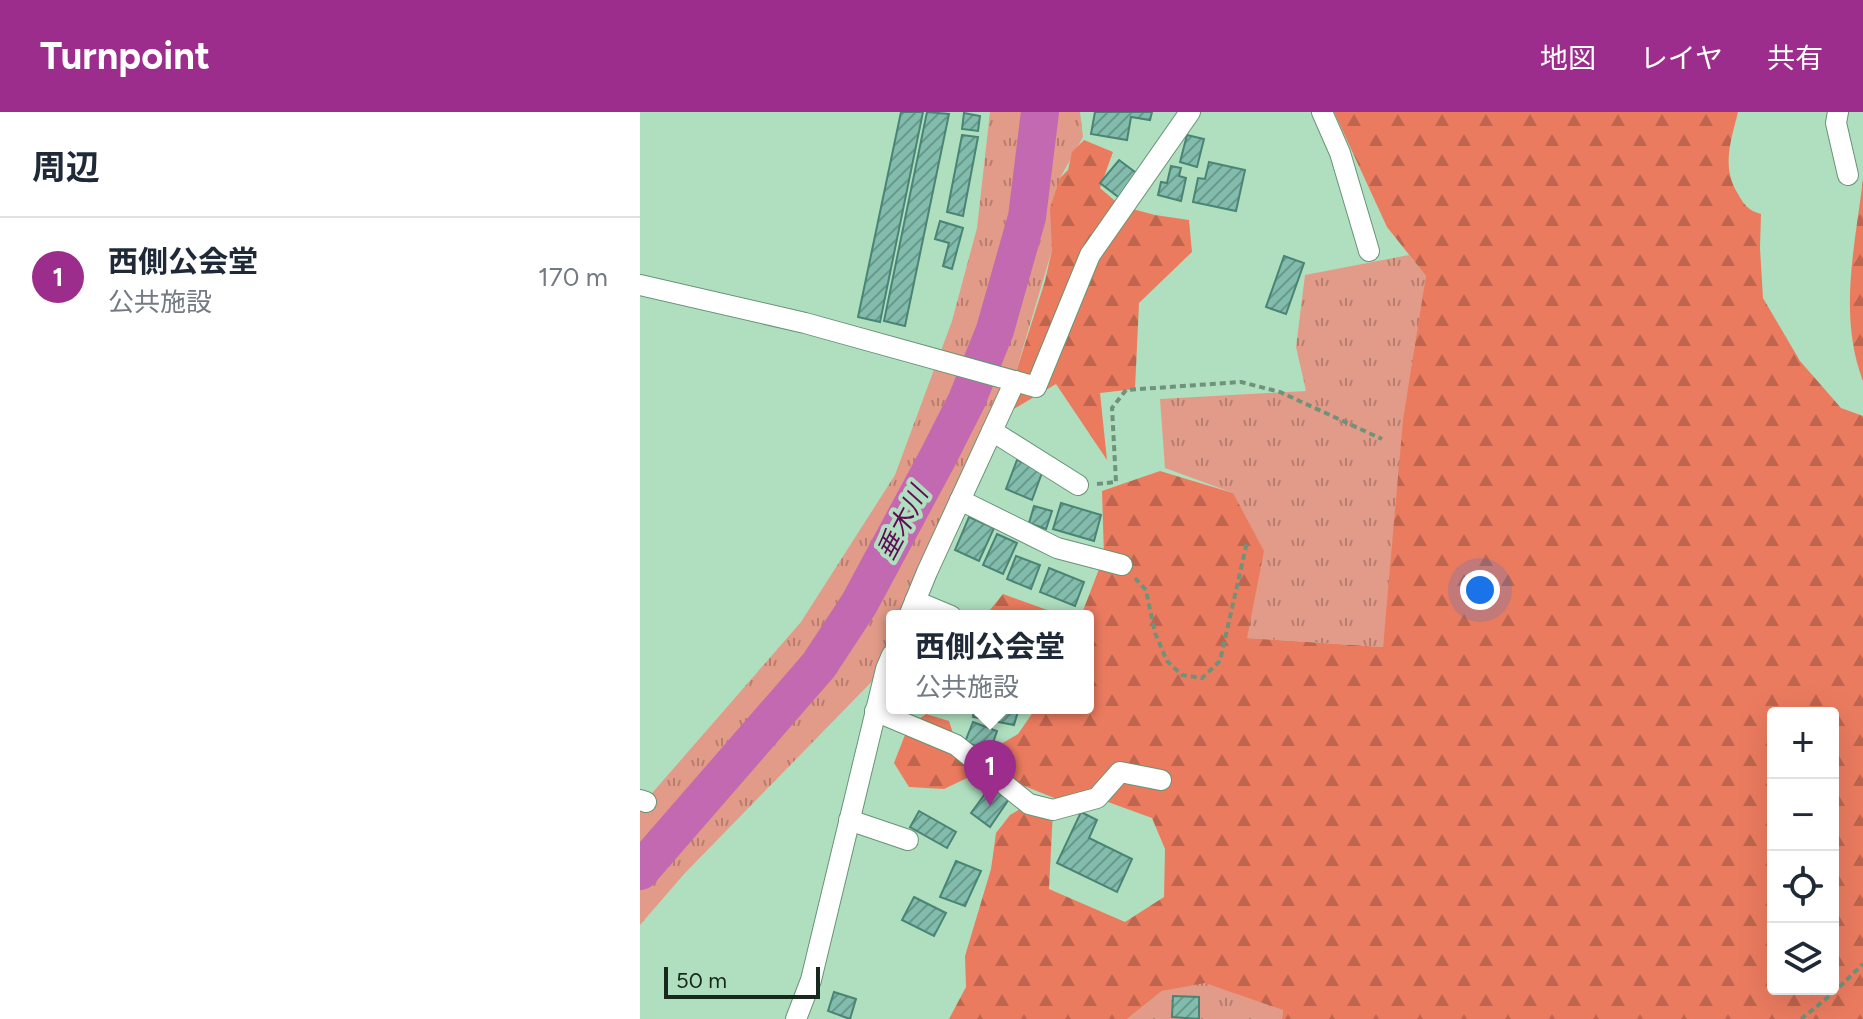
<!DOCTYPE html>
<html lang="ja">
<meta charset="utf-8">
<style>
:root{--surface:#fff;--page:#f6f6f7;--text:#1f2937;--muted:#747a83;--line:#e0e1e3;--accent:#9d2d8c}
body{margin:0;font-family:Figtree,"Noto Sans JP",sans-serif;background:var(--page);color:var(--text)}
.controls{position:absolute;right:24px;bottom:24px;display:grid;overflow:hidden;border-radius:8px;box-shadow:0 8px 32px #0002}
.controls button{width:72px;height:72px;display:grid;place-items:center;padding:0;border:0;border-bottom:2px solid var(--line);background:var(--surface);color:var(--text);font:40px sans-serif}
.scale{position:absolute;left:24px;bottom:20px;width:156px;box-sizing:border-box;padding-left:8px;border:4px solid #17291d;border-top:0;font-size:22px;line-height:28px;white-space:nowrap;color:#17291d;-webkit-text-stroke:6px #afdfbe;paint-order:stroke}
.you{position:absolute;left:840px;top:478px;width:28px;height:28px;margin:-20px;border:6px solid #fff;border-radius:50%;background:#1a73e8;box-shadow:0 0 0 12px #1a73e833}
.badge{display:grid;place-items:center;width:52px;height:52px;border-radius:50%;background:var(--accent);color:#fff;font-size:26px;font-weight:700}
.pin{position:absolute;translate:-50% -66px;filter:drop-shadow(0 2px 4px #0008)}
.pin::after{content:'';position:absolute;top:42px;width:28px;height:24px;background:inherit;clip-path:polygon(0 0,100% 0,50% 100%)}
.popup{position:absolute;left:246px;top:498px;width:208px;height:104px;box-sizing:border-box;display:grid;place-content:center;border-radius:8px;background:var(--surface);filter:drop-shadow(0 2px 6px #0005);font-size:26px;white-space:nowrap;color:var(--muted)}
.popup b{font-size:30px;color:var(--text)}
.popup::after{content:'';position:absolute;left:50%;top:100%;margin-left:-16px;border:16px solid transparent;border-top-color:var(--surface)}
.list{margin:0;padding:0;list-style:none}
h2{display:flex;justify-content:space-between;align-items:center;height:104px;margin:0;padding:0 32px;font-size:34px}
h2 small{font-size:26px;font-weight:400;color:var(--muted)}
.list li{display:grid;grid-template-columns:52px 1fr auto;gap:24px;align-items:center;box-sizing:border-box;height:120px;padding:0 32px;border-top:2px solid var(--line)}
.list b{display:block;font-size:30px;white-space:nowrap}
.list p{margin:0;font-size:26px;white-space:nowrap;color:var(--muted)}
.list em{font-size:26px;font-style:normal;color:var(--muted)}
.icon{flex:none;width:44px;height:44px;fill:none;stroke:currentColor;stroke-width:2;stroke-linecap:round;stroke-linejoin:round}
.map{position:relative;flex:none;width:1223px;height:907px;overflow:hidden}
header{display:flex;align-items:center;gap:48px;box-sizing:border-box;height:112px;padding:0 40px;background:var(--accent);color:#fff}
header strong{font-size:38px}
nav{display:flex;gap:44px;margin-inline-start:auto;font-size:28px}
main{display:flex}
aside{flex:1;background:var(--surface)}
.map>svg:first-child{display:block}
</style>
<header>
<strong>Turnpoint</strong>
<nav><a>地図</a><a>レイヤ</a><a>共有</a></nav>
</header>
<main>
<aside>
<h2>周辺<small></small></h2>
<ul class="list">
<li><span class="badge">1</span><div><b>西側公会堂</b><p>公共施設</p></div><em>170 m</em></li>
</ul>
</aside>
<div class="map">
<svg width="1223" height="907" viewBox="0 0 1223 907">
<defs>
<pattern id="grass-tufts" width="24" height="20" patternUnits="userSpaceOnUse" patternTransform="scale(2)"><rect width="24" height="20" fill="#e29b88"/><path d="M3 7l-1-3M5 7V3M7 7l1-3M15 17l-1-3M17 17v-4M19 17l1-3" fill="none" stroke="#b67e6f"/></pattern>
<pattern id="forest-firs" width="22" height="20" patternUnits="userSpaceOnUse" patternTransform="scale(2)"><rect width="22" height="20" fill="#eb7b5f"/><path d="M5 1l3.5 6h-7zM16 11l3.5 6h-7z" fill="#bd654e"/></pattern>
<pattern id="building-hatch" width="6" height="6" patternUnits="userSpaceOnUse" patternTransform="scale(2)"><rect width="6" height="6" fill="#81bcac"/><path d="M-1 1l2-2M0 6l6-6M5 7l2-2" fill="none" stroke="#69998b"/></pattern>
</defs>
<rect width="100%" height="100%" fill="#afdfbe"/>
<g fill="url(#grass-tufts)">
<path d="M 350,0 L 440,0 L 443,25 L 420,66 L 412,138 L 364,300 L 269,504 L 252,504 L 252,543 L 247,554 L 45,761 L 0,813 L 0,695 L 161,510 L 255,363 L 312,209 L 337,116 Z"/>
<path d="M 769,143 L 786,164 L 743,535 L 606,526 L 593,381 L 525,356 L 520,287 L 666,279 L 656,235 L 665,163 Z"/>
<path d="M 562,860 L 643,898 L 642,907 L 487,907 L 522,879 Z"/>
</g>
<g fill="url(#forest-firs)" fill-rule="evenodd">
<path d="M 694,0 L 1098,0 C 1091,29 1081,55 1098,82 C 1105,94 1108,98 1121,102 L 1120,136 L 1123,186 L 1160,249 L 1201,296 L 1223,304 L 1223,907 L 642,907 L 643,898 L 565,871 L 522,879 L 487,907 L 309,907 L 326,875 L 325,844 L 351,757 L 356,721 L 370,703 L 389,692 L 413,698 L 409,777 L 485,810 L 524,785 L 525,737 L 512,706 L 457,686 L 427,691 L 344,658 L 304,677 L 269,675 L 254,651 L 268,615 L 286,602 L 309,609 L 317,633 L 349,639 L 378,622 L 396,596 L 448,596 L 448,504 L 441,504 L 464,444 L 462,379 L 520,359 L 593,381 L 624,439 L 607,526 L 743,535 L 763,308 L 786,164 L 747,115 ZM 1133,601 L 1193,601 L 1193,877 L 1133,877 Z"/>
<path d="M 444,28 L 473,40 L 460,76 L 481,94 L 515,103 L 549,108 L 552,140 L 499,191 L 495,277 L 460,281 L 467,348 L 416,272 L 362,304 L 405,169 L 412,138 L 410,96 L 420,66 L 428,58 L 432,40 Z"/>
<path d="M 1223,67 L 1223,269 C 1198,203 1215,134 1223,67 Z"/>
<path d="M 363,482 L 424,504 L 345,504 Z"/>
</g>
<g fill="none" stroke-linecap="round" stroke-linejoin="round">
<path stroke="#c369b1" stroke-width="38" d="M 0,759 L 179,553 L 219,492 L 297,347 L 327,288 L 355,218 L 387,105 L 400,0"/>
</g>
<g fill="url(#building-hatch)" stroke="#498475" stroke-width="2">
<path d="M 261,0 L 283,0 L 240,210 L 218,205 Z"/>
<path d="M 287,0 L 309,2 L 265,214 L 244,209 Z"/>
<path d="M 455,0 L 512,0 L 510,8 L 491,5 L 487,28 L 451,22 Z"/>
<path d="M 324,1 L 340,4 L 338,19 L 322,17 Z"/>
<path d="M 322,23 L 338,25 L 323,104 L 307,100 Z"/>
<path d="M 547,23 L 564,27 L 557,55 L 540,50 Z"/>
<path d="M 479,48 L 499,63 L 481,87 L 460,71 Z"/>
<path d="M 569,50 L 605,58 L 596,99 L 553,90 L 558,66 L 565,67 Z"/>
<path d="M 531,54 L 541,56 L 539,64 L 546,66 L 541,89 L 518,83 L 521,70 L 527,71 Z"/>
<path d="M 300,109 L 323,116 L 312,157 L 303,154 L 309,131 L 295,127 Z"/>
<path d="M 644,144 L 664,151 L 646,202 L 626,195 Z"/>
<path d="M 377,348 L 403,358 L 392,388 L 366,377 Z"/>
<path d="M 421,391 L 461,403 L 454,429 L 413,417 Z"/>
<path d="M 394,394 L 412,399 L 406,417 L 389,411 Z"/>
<path d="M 329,405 L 354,416 L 339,449 L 315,438 Z"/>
<path d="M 357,422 L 377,431 L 363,462 L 343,453 Z"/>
<path d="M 376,444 L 400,453 L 391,477 L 367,467 Z"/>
<path d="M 409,456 L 444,470 L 435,494 L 400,480 Z"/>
<path d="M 334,596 L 379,596 L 374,613 L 333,605 Z"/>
<path d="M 333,610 L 357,619 L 350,639 L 325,630 Z"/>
<path d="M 350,675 L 369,687 L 350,715 L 331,701 Z"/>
<path d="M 279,699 L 316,720 L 307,736 L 270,715 Z"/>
<path d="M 441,700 L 457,708 L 449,726 L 492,747 L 477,780 L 417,751 Z"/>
<path d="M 316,749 L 341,759 L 325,794 L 300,785 Z"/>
<path d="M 274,785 L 306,801 L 294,824 L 262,808 Z"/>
<path d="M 194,880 L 216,887 L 210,907 L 188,899 Z"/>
<path d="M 533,884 L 559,885 L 559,907 L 532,905 Z"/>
</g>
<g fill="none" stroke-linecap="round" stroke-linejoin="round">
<defs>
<g id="minor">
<path d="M 682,0 L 700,41 L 729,139"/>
<path d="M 1198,0 L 1196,11 L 1208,63"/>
<path d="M 0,173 L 165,211 L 396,275 L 450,143 L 550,0"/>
<path d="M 352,319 L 438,373"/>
<path d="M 320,388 L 417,436 L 482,453"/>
<path d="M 275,489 L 311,504"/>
<path d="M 269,504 L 287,460 L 375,269"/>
<path d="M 235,599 L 316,633 L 389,692 L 413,698 L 457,686 L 480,660 L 521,668"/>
<path d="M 0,688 L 6,690"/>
<path d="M 209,708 L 268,728"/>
<path d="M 156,907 L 171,868 L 246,557 L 252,543"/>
</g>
</defs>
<use href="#minor" stroke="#679476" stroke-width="22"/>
<g stroke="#6f927a" stroke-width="4" stroke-dasharray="6 4" stroke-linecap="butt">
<path d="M 457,372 L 476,370 L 472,296 L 486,278 L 601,270 L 640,280 L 742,327"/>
<path d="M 495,466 L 506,478 L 515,521 L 527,549 L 542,563 L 562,566 L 580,549 L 607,430"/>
<path d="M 1161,907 L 1192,882 L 1223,852"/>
</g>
<use href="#minor" stroke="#fff" stroke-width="20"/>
</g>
<g text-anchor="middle" stroke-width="8" stroke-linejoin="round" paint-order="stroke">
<g font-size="26" font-style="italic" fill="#610c55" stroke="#afdfbe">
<text transform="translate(262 411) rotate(-62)" y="9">垂木川</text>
</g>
</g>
</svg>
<div class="controls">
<button>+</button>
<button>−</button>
<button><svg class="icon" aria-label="locate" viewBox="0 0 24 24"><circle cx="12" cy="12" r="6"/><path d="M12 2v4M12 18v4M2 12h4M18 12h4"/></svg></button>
<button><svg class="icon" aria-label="layers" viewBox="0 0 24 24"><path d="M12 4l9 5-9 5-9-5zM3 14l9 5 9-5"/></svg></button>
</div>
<div class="scale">50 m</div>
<div class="you"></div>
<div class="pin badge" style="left:350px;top:694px">1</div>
<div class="popup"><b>西側公会堂</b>公共施設</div>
</div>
</main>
